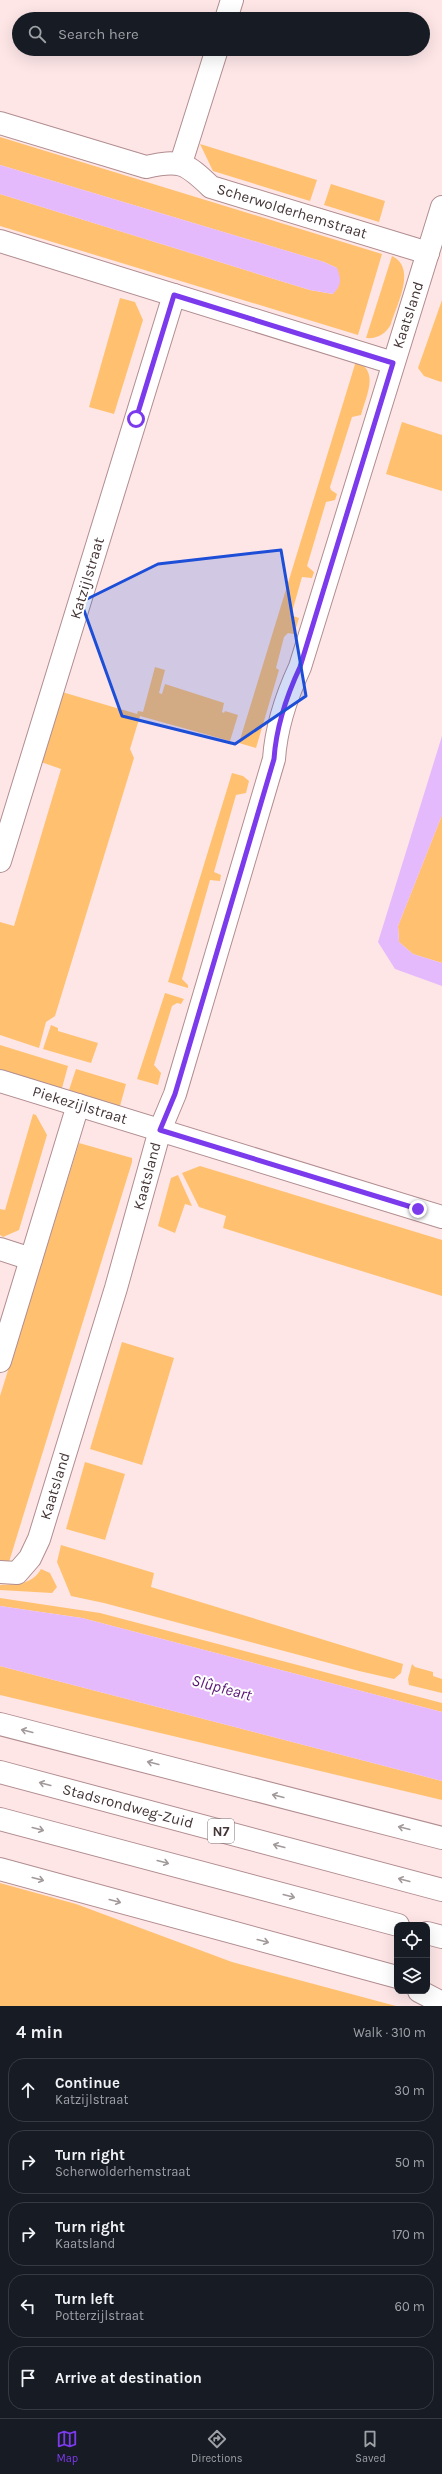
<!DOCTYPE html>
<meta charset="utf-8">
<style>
:root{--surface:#171b24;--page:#20242c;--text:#f1f3f6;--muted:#9ea1a6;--line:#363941;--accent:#7c3aed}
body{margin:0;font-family:Karla,sans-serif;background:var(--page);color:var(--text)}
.controls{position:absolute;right:12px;bottom:12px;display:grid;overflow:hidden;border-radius:8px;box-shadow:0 4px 16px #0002}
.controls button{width:36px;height:36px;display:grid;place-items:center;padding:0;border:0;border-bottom:1px solid var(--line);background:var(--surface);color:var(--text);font:20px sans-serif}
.stop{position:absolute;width:12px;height:12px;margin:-9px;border:3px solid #7c3aed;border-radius:50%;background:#fff}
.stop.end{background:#7c3aed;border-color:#fff;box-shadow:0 1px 4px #0008}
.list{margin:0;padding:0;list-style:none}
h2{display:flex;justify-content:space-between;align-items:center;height:52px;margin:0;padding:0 16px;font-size:17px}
h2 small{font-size:13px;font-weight:400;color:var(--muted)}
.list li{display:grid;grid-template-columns:26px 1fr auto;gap:12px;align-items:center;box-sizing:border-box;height:64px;margin:0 8px 8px;padding:0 8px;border:1px solid var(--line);border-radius:16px}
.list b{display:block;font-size:15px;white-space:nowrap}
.list p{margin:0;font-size:13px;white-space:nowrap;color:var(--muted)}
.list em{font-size:13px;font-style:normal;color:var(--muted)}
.icon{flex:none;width:22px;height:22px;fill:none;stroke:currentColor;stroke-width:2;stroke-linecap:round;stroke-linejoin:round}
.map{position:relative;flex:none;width:442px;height:2006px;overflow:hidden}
.search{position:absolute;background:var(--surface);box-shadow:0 4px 16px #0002;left:12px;right:12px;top:12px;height:44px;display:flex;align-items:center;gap:10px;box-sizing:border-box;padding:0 14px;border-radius:22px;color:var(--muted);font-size:15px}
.sheet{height:412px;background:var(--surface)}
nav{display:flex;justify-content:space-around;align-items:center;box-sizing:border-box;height:56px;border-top:1px solid var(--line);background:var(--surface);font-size:11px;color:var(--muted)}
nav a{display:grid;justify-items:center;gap:2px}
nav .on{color:var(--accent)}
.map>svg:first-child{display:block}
</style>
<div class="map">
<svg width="442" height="2006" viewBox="0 0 442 2006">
<rect width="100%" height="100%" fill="#fee6e7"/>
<g fill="#ffc16f">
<path d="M 0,137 L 382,254 L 358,335 L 0,226 L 0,194 L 310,290 L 333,294 L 337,268 L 324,262 L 0,165 Z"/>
<path d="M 200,144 L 317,180 L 310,201 L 213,171 Z"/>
<path d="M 331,184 L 385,201 L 379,222 L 324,205 Z"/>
<path d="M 392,256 C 417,268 397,304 391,324 C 386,334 377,339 366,338 Z"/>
<path d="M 120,298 L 135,302 L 143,320 L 114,414 L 89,407 Z"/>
<path d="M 442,300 L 442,381 L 441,382 L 424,376 L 418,368 Z"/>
<path d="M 356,361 C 380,371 366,396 361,415 L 352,417 L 330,487 L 331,490 L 337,494 L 335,500 L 326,502 L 307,566 L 314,572 L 312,578 L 302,577 L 292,612 L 293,616 L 299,618 L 294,634 L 288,633 L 284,637 L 276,668 L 279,670 L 256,748 L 239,743 Z"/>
<path d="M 402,422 L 442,435 L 442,491 L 386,474 Z"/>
<path d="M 155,667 L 165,670 L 159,693 L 162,694 L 165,684 L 224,703 L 222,712 L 224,713 L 225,711 L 238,715 L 230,741 L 140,716 L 130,749 L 134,758 L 55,1016 L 46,1022 L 39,1048 L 0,1035 L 0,922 L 14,926 L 61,769 L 41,762 L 62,692 L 137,714 L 138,711 L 143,712 Z"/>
<path d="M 232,773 L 243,776 L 249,781 L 246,793 L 236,795 L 214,872 L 221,875 L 220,881 L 210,880 L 182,979 L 188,985 L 188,988 L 168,982 Z"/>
<path d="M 442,815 L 442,963 L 413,954 L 399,942 L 398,926 Z"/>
<path d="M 165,993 L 184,999 L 181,1004 L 177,1003 L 172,1006 L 154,1065 L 161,1073 L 158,1085 L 137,1079 Z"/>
<path d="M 51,1025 L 58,1028 L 58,1031 L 98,1043 L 91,1063 L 43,1049 Z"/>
<path d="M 0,1045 L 68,1066 L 62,1088 L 0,1069 Z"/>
<path d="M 76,1069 L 126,1084 L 120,1106 L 69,1090 Z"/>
<path d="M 33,1114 L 36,1115 L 47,1135 L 19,1230 L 3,1237 L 0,1235 L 0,1209 L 5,1210 Z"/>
<path d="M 79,1143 L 132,1158 L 132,1162 L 9,1562 L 0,1560 L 0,1396 Z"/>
<path d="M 200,1166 L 442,1240 L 442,1296 L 223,1228 L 226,1216 L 199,1207 L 182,1173 Z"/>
<path d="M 178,1175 L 192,1206 L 185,1204 L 175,1233 L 158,1226 L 171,1178 Z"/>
<path d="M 122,1342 L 174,1358 L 142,1465 L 90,1449 Z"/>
<path d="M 85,1462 L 125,1474 L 105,1540 L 66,1529 Z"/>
<path d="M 61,1545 L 154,1573 L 151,1587 L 403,1664 L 401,1673 L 394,1679 L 359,1671 L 104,1603 L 71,1596 L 57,1562 Z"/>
<path d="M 41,1569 L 50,1573 L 57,1587 L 52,1593 L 0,1590 L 0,1585 C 17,1584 32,1585 41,1569 Z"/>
<path d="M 0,1598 L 100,1613 L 442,1703 L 442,1712 L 82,1618 L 0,1606 Z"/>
<path d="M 412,1664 L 415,1667 L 433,1672 L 433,1676 L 442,1679 L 442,1693 L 409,1685 L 408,1679 Z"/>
<path d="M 0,1666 L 442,1781 L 442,1800 L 0,1695 Z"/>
<path d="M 0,1883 L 76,1904 L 232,1962 L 396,2006 L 0,2006 Z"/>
</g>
<g fill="#e5bafc">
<path d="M 0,165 L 324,262 L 337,268 C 341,279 342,285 333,294 L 310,290 L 0,194 Z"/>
<path d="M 442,736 L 442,815 L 398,926 L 399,942 L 413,954 L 442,963 L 442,986 L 395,969 L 378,942 Z"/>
<path d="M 0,1606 L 82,1618 L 442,1712 L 442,1781 L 0,1666 Z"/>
</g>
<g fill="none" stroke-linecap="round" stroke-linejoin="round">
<defs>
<g id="minor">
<path d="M 226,19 L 232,0"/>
<path d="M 0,123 L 146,167 C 180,159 186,163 211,187 L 428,253"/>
<path d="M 181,163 L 217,49"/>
<path d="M 0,241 L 393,363"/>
<path d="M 0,861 L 174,295"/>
<path d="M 0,1081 L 442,1217"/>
<path d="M 0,1249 L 31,1259"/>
<path d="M 0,1361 L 78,1105"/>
<path d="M 0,1572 L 17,1573 L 30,1558 L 39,1539 L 116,1288 L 160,1130 L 175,1094 L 274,759 C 276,729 287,695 300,667 L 442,207"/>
</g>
<g id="trunk">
<path d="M 0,1724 L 442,1838"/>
<path d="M 0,1772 L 442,1890"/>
<path d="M 0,1819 L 398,1925"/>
<path d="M 0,1869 L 397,1977"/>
<path d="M 427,1933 L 442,1937"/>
<path d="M 419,1991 L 442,2003"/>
</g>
</defs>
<use href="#minor" stroke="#b18d90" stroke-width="24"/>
<use href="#trunk" stroke="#b18d90" stroke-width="24"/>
<use href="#minor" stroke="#fff" stroke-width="22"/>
<use href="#trunk" stroke="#fff" stroke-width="22"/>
</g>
<defs><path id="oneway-shaft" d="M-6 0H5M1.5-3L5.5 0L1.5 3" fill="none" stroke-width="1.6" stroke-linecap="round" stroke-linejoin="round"/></defs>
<g stroke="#a29a9a">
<use href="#oneway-shaft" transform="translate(27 1731) rotate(-166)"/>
<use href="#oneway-shaft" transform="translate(153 1763) rotate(-166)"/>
<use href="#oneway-shaft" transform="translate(45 1784) rotate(-165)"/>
<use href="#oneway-shaft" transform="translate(278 1796) rotate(-166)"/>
<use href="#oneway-shaft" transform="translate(404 1828) rotate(-166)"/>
<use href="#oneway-shaft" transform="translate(38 1829) rotate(15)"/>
<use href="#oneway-shaft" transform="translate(279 1846) rotate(-165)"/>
<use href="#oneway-shaft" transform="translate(163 1862) rotate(15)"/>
<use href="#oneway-shaft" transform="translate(38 1879) rotate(15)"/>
<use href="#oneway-shaft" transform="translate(404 1880) rotate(-165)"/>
<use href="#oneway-shaft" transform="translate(289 1896) rotate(15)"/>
<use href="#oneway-shaft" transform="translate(115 1901) rotate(15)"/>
<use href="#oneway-shaft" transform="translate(263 1941) rotate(15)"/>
</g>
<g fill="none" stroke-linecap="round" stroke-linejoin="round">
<path stroke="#7c3aed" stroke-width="5" d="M 136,419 L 174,295 L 393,363 L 300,667 C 287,695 276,729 274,759 L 175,1094 L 160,1130 L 418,1209"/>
</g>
<path fill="#1d4ed8" fill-opacity="0.2" stroke="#1d4ed8" stroke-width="3" stroke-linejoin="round" d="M 281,550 L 306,696 L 235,744 L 122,716 L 81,602 L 158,564 Z"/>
<g text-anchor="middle" stroke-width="4" stroke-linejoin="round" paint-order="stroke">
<rect fill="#fff" stroke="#7c7272" stroke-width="1" x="208" y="1819" width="26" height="24" rx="3"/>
<g font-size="14" font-weight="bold" fill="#443536">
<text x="221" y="1836">N7</text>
</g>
<g font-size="15" fill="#443536" stroke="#fff">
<text transform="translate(292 211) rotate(17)" y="5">Scherwolderhemstraat</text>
<text transform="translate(408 315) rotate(-72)" y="5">Kaatsland</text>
<text transform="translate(87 578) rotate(-73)" y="5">Katzijlstraat</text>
<text transform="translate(80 1105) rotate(17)" y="5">Piekezijlstraat</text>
<text transform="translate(147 1176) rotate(-75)" y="5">Kaatsland</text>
<text transform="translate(55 1486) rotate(-73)" y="5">Kaatsland</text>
<text transform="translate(128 1806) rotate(15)" y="5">Stadsrondweg-Zuid</text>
</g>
<g font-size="16" font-style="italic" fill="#591474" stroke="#fff">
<text transform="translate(222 1687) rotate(15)" y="6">Slûpfeart</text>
</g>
</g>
</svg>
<div class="controls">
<button><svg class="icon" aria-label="locate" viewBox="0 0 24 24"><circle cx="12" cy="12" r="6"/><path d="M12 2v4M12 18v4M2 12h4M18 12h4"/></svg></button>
<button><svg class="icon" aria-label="layers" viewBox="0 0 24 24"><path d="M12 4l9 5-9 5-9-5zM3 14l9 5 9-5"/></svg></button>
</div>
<div class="stop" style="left:136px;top:419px"></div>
<div class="stop end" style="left:418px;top:1209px"></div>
<div class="search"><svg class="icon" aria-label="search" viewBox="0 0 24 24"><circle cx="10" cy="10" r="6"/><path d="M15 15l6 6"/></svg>Search here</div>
</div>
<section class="sheet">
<h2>4 min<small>Walk · 310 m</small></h2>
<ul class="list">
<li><svg class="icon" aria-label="ahead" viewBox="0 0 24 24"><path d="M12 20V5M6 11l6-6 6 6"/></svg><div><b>Continue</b><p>Katzijlstraat</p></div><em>30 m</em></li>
<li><svg class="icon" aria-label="right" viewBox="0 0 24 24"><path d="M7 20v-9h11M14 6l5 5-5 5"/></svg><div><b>Turn right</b><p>Scherwolderhemstraat</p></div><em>50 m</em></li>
<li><svg class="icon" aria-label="right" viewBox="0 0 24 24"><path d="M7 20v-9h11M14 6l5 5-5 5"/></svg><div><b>Turn right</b><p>Kaatsland</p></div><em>170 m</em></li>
<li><svg class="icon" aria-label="left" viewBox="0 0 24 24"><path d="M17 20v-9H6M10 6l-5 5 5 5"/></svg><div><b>Turn left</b><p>Potterzijlstraat</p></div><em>60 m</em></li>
<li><svg class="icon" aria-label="arrive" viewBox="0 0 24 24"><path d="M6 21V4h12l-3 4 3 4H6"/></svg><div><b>Arrive at destination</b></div></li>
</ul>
</section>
<nav>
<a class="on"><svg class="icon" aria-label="map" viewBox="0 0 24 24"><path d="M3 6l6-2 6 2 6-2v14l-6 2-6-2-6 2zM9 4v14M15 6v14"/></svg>Map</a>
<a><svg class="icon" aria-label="directions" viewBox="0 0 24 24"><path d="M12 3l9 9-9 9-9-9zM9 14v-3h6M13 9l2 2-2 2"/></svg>Directions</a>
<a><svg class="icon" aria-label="saved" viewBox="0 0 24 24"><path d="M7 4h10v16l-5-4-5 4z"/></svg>Saved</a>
</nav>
